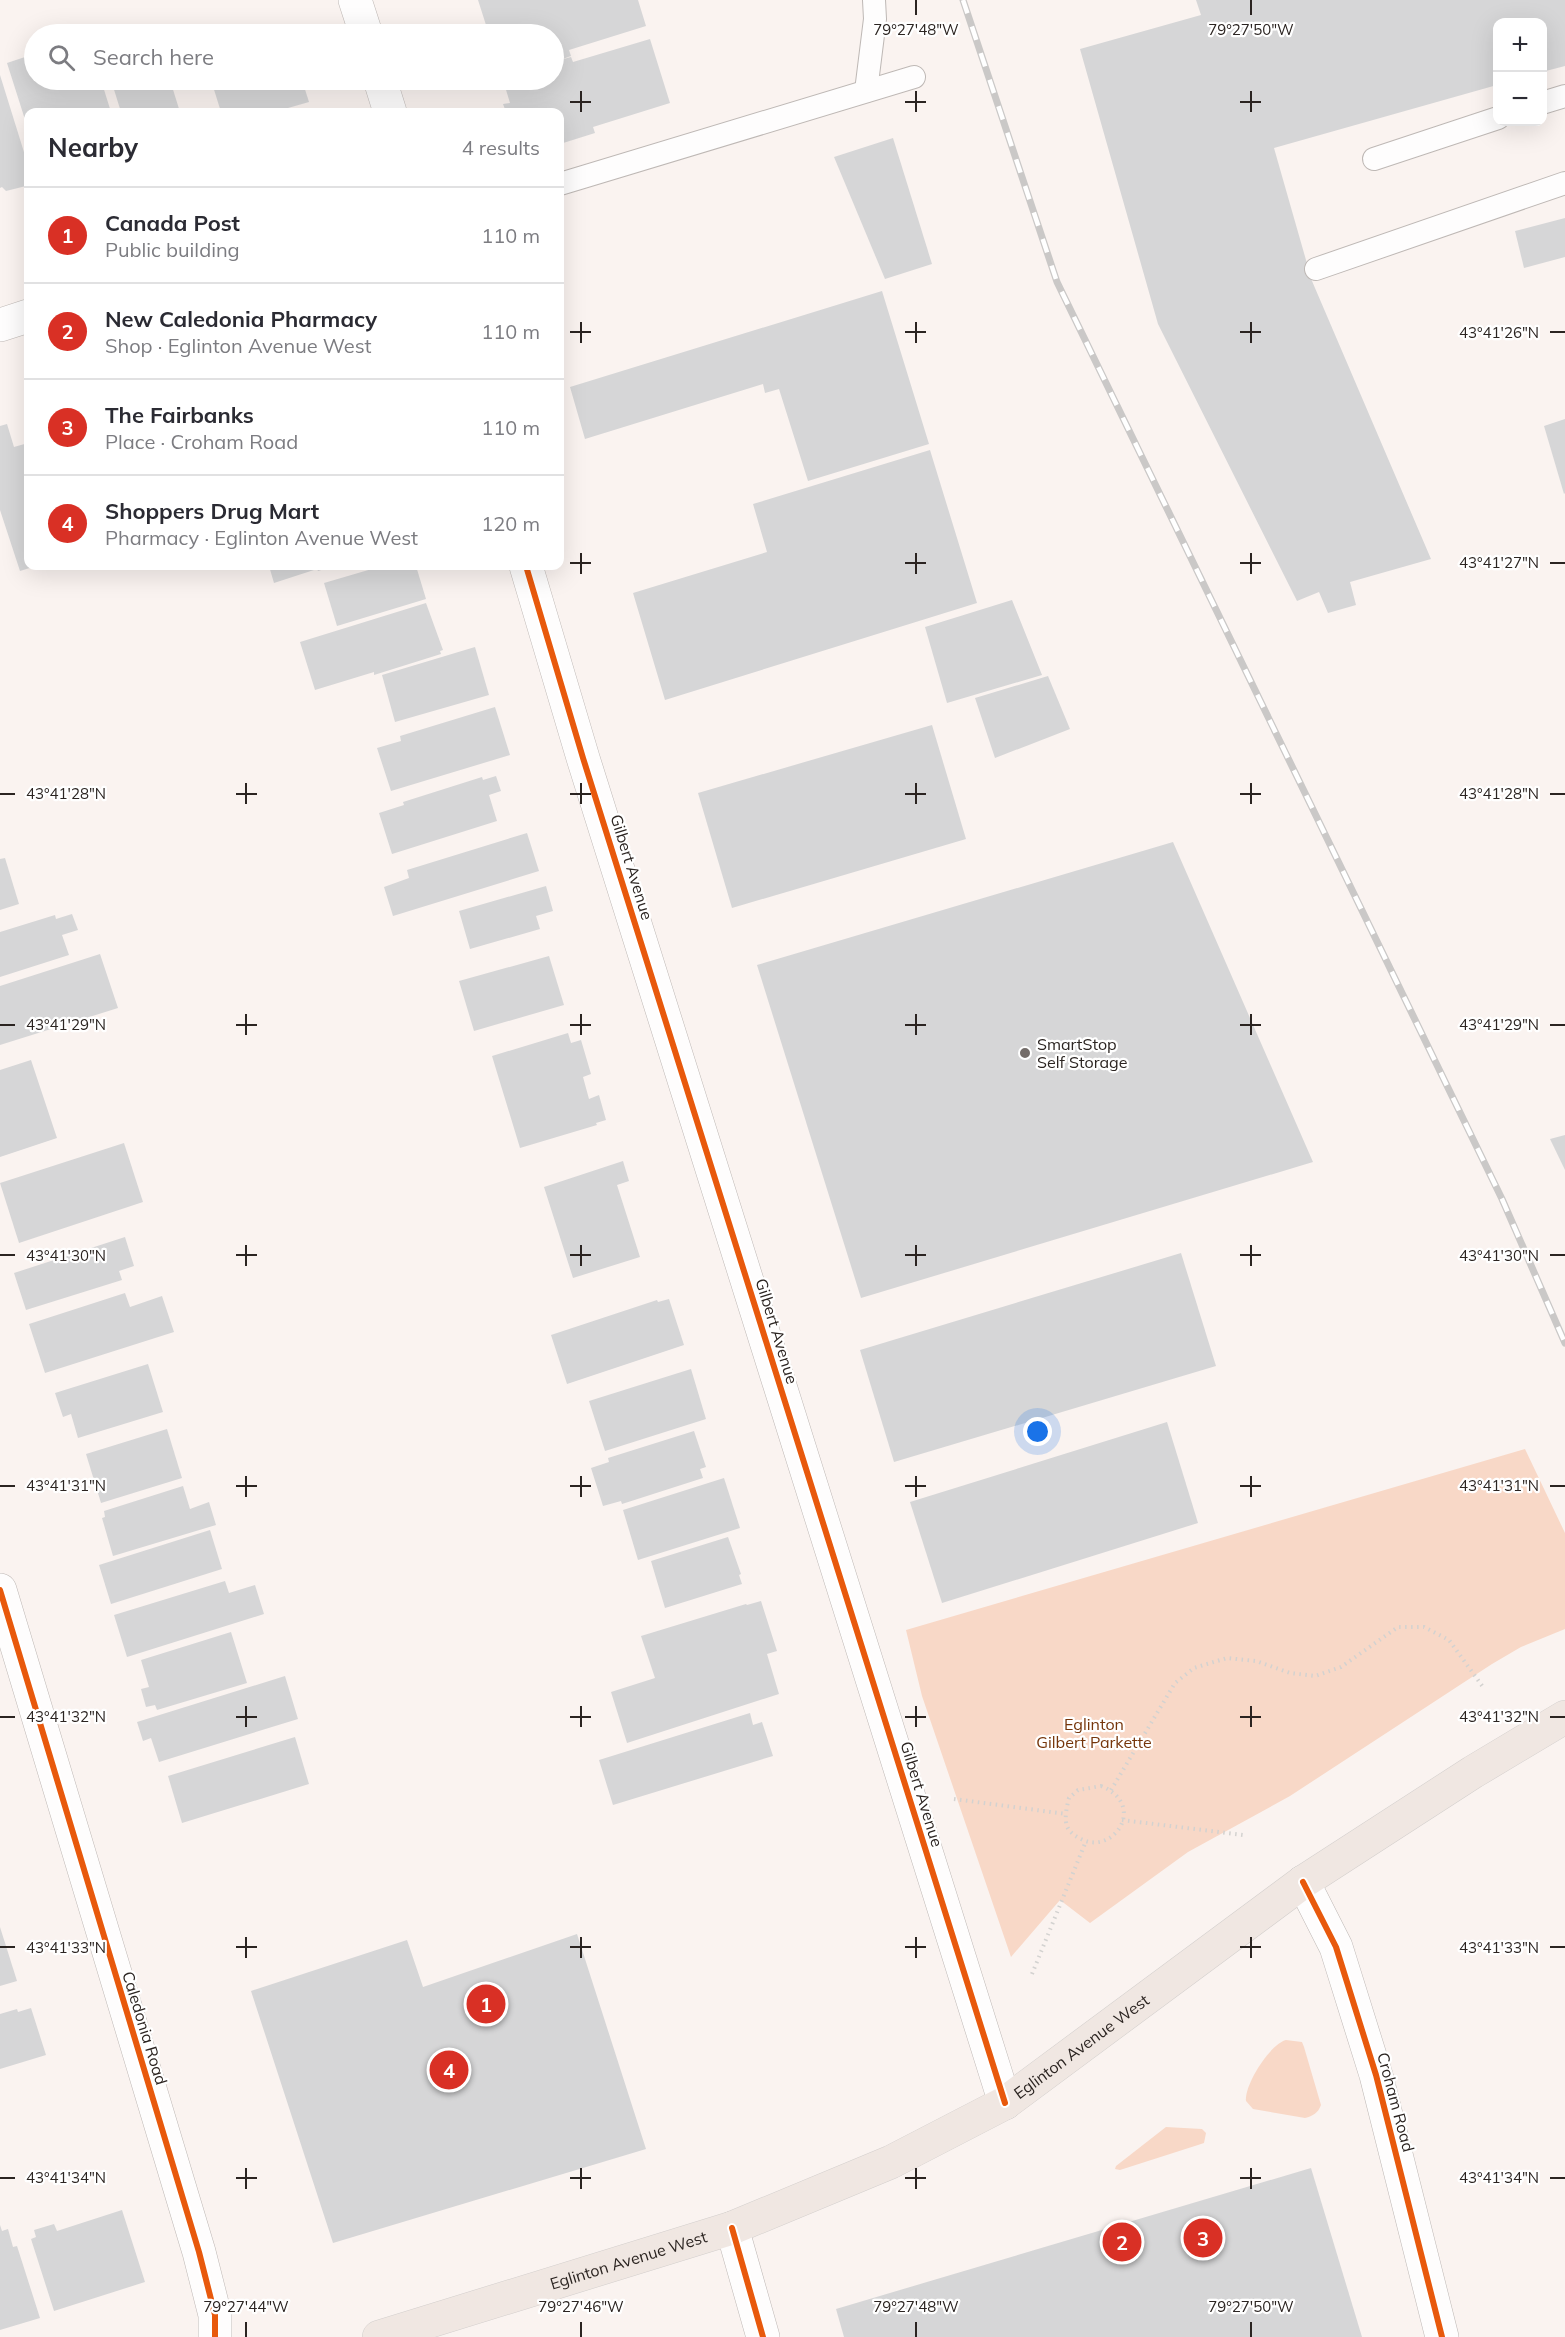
<!DOCTYPE html>
<meta charset="utf-8">
<style>
:root{--surface:#fff;--page:#f2f2f3;--text:#2b2b33;--muted:#7c7c81;--line:#e1e1e2;--accent:#d93025}
body{margin:0;font-family:Mulish,sans-serif;background:var(--page);color:var(--text)}
.controls{position:absolute;right:18px;top:18px;display:grid;overflow:hidden;border-radius:12px;box-shadow:0 6px 24px #0002}
.controls button{width:54px;height:54px;display:grid;place-items:center;padding:0;border:0;border-bottom:2px solid var(--line);background:var(--surface);color:var(--text);font:30px sans-serif}
.you{position:absolute;left:1038px;top:1432px;width:21px;height:21px;margin:-15px;border:4px solid #fff;border-radius:50%;background:#1a73e8;box-shadow:0 0 0 9px #1a73e833}
.badge{display:grid;place-items:center;width:39px;height:39px;border-radius:50%;background:var(--accent);color:#fff;font-size:20px;font-weight:700}
.pin{position:absolute;translate:-50% -50%;border:3px solid #fff;box-shadow:0 2px 6px #0006}
.list{margin:0;padding:0;list-style:none}
h2{display:flex;justify-content:space-between;align-items:center;height:78px;margin:0;padding:0 24px;font-size:26px}
h2 small{font-size:20px;font-weight:400;color:var(--muted)}
.list li{display:grid;grid-template-columns:39px 1fr auto;gap:18px;align-items:center;box-sizing:border-box;height:96px;padding:0 24px;border-top:2px solid var(--line)}
.list b{display:block;font-size:22px;white-space:nowrap}
.list p{margin:0;font-size:20px;white-space:nowrap;color:var(--muted)}
.list em{font-size:20px;font-style:normal;color:var(--muted)}
.icon{flex:none;width:33px;height:33px;fill:none;stroke:currentColor;stroke-width:2;stroke-linecap:round;stroke-linejoin:round}
.map{position:relative;flex:none;width:1565px;height:2337px;overflow:hidden}
.search{position:absolute;background:var(--surface);box-shadow:0 6px 24px #0002;left:24px;top:24px;width:540px;height:66px;display:flex;align-items:center;gap:15px;box-sizing:border-box;padding:0 21px;border-radius:33px;color:var(--muted);font-size:22px}
.panel{position:absolute;background:var(--surface);box-shadow:0 6px 24px #0002;left:24px;top:108px;width:540px;height:462px;border-radius:12px}
.map>svg:first-child{display:block}
</style>
<div class="map">
<svg width="1565" height="2337" viewBox="0 0 1565 2337">
<rect width="100%" height="100%" fill="#faf3f0"/>
<g fill="#f8d8c7">
<path d="M 1525,1449 L 1565,1533 L 1565,1629 L 1521,1647 L 1492,1664 L 1290,1796 L 1188,1852 L 1090,1923 L 1060,1900 L 1011,1957 L 922,1696 L 906,1630 Z"/>
<path d="M 1286,2040 L 1302,2042 L 1304,2047 L 1321,2105 C 1318,2113 1313,2116 1305,2118 L 1253,2109 L 1246,2101 C 1244,2085 1270,2044 1286,2040 Z"/>
<path d="M 1166,2127 L 1202,2129 L 1206,2133 L 1204,2143 L 1198,2145 L 1120,2170 L 1115,2169 L 1116,2166 Z"/>
</g>
<g fill="#d6d6d7">
<path d="M 478,0 L 638,0 L 646,26 L 569,50 L 571,56 L 560,60 L 571,57 L 573,62 L 650,39 L 670,103 L 593,127 L 595,133 L 560,144 L 560,112 L 506,112 L 503,104 L 510,103 L 503,80 L 554,80 L 554,34 L 482,34 L 480,27 L 486,25 Z"/>
<path d="M 1196,0 L 1565,0 L 1565,66 L 1542,72 L 1542,22 L 1497,22 L 1497,85 L 1274,148 L 1312,281 L 1431,559 L 1350,582 L 1356,605 L 1328,613 L 1319,592 L 1297,601 L 1158,324 L 1080,49 L 1201,15 Z"/>
<path d="M 34,54 L 34,80 L 101,80 L 111,112 L 28,112 L 28,129 L 7,63 Z"/>
<path d="M 0,75 L 28,165 L 28,178 L 26,186 L 6,191 L 2,187 L 0,188 Z"/>
<path d="M 111,80 L 170,80 L 180,112 L 121,112 Z"/>
<path d="M 211,80 L 302,80 L 309,102 L 274,112 L 221,112 Z"/>
<path d="M 893,138 L 932,264 L 885,279 L 834,157 Z"/>
<path d="M 1565,218 L 1565,257 L 1524,268 L 1515,231 Z"/>
<path d="M 882,291 L 929,444 L 808,481 L 779,389 L 765,393 L 763,384 L 585,439 L 570,387 Z"/>
<path d="M 1565,419 L 1565,493 L 1564,494 L 1544,426 Z"/>
<path d="M 7,424 L 14,447 L 28,443 L 28,566 L 36,566 L 20,571 L 0,510 L 0,426 Z"/>
<path d="M 930,450 L 977,603 L 665,700 L 633,593 L 767,552 L 753,504 Z"/>
<path d="M 269,566 L 334,566 L 318,571 L 317,569 L 274,583 Z"/>
<path d="M 382,566 L 416,566 L 426,599 L 337,626 L 324,583 Z"/>
<path d="M 1012,600 L 1042,675 L 947,703 L 925,627 Z"/>
<path d="M 426,603 L 443,650 L 440,651 L 441,654 L 374,675 L 374,672 L 315,690 L 300,642 Z"/>
<path d="M 475,647 L 489,695 L 395,722 L 382,675 Z"/>
<path d="M 1048,676 L 1070,729 L 995,758 L 975,698 Z"/>
<path d="M 495,707 L 510,755 L 391,791 L 377,748 L 401,741 L 400,736 Z"/>
<path d="M 932,725 L 966,839 L 732,908 L 698,793 Z"/>
<path d="M 496,776 L 501,791 L 489,795 L 497,821 L 392,854 L 379,813 L 404,805 L 403,802 L 482,777 L 483,780 Z"/>
<path d="M 527,833 L 539,871 L 393,916 L 384,887 L 409,878 L 407,870 Z"/>
<path d="M 1173,842 L 1313,1162 L 861,1298 L 757,965 Z"/>
<path d="M 5,858 L 19,904 L 0,910 L 0,859 Z"/>
<path d="M 546,886 L 553,911 L 536,916 L 540,929 L 470,949 L 459,911 Z"/>
<path d="M 72,914 L 78,930 L 62,935 L 69,955 L 0,977 L 0,932 L 55,915 L 56,919 Z"/>
<path d="M 100,954 L 118,1008 L 0,1045 L 0,986 Z"/>
<path d="M 549,956 L 564,1005 L 474,1031 L 459,981 Z"/>
<path d="M 568,1033 L 571,1043 L 581,1040 L 591,1074 L 583,1077 L 589,1099 L 599,1095 L 606,1120 L 596,1123 L 597,1125 L 520,1148 L 492,1056 Z"/>
<path d="M 31,1060 L 57,1138 L 0,1157 L 0,1070 Z"/>
<path d="M 1565,1135 L 1565,1170 L 1550,1139 Z"/>
<path d="M 124,1143 L 143,1202 L 19,1243 L 0,1183 Z"/>
<path d="M 623,1161 L 629,1181 L 617,1185 L 640,1257 L 573,1278 L 544,1187 Z"/>
<path d="M 125,1237 L 134,1266 L 119,1271 L 122,1280 L 26,1310 L 14,1273 Z"/>
<path d="M 1181,1253 L 1216,1366 L 894,1462 L 860,1350 Z"/>
<path d="M 125,1293 L 130,1307 L 162,1296 L 174,1332 L 45,1373 L 29,1324 Z"/>
<path d="M 669,1299 L 684,1345 L 567,1384 L 551,1335 L 657,1300 L 658,1302 Z"/>
<path d="M 148,1364 L 163,1412 L 78,1438 L 71,1414 L 63,1417 L 55,1393 Z"/>
<path d="M 691,1369 L 706,1419 L 605,1451 L 589,1401 Z"/>
<path d="M 1167,1422 L 1198,1523 L 942,1603 L 910,1502 Z"/>
<path d="M 167,1429 L 182,1478 L 101,1503 L 86,1454 Z"/>
<path d="M 694,1431 L 706,1467 L 700,1469 L 703,1478 L 622,1504 L 621,1501 L 603,1506 L 591,1468 L 609,1462 L 608,1458 Z"/>
<path d="M 724,1478 L 740,1528 L 638,1560 L 623,1510 Z"/>
<path d="M 183,1486 L 190,1509 L 209,1502 L 216,1525 L 113,1556 L 102,1518 L 105,1517 L 104,1511 Z"/>
<path d="M 210,1530 L 222,1569 L 111,1604 L 99,1565 Z"/>
<path d="M 728,1537 L 741,1574 L 739,1575 L 742,1584 L 665,1608 L 651,1561 Z"/>
<path d="M 225,1581 L 229,1593 L 255,1585 L 264,1614 L 127,1657 L 114,1615 Z"/>
<path d="M 761,1601 L 777,1651 L 767,1654 L 779,1694 L 627,1743 L 611,1692 L 655,1678 L 641,1636 L 746,1604 L 747,1605 Z"/>
<path d="M 231,1632 L 247,1683 L 157,1710 L 155,1705 L 146,1707 L 141,1689 L 149,1687 L 141,1660 Z"/>
<path d="M 285,1676 L 298,1719 L 159,1762 L 151,1738 L 143,1741 L 137,1722 Z"/>
<path d="M 750,1713 L 753,1725 L 762,1722 L 773,1756 L 613,1805 L 599,1760 Z"/>
<path d="M 295,1737 L 309,1784 L 182,1823 L 168,1776 Z"/>
<path d="M 0,1927 L 17,1981 L 0,1986 Z"/>
<path d="M 577,1934 L 646,2149 L 333,2243 L 251,1991 L 407,1940 L 423,1987 Z"/>
<path d="M 31,2008 L 46,2055 L 0,2069 L 0,2014 L 17,2009 L 18,2012 Z"/>
<path d="M 1311,2168 L 1362,2337 L 844,2337 L 836,2309 Z"/>
<path d="M 122,2210 L 145,2282 L 54,2311 L 31,2239 L 36,2237 L 34,2230 L 54,2224 L 57,2231 Z"/>
<path d="M 0,2225 L 2,2231 L 8,2229 L 13,2247 L 17,2246 L 40,2318 L 0,2330 Z"/>
</g>
<g fill="none" stroke-linecap="round" stroke-linejoin="round">
<defs>
<g id="service">
<path d="M 866,91 L 875,19 L 874,0"/>
<path d="M 1542,103 L 1565,96"/>
<path d="M 1374,159 L 1498,118"/>
<path d="M 560,184 L 914,77"/>
<path d="M 1316,269 L 1565,183"/>
</g>
<g id="minor">
<path d="M 355,0 L 366,34"/>
<path d="M 380,80 L 390,112"/>
<path d="M 0,325 L 28,316"/>
<path d="M 526,566 L 583,758 L 1005,2103"/>
<path d="M 1303,1882 L 1336,1947 L 1376,2075 L 1442,2337"/>
<path d="M 732,2228 L 763,2337"/>
</g>
<path id="tertiary" d="M 0,1590 L 199,2252 L 215,2315 L 215,2337"/>
<g id="primary">
<path id="s1" d="M 379,2337 L 732,2228 L 891,2162 L 1005,2103 L 1303,1882 L 1473,1772 L 1565,1717"/>
</g>
</defs>
<use href="#service" stroke="#beb8b5" stroke-width="24"/>
<use href="#minor" stroke="#beb8b5" stroke-width="34"/>
<use href="#tertiary" stroke="#beb8b5" stroke-width="34"/>
<use href="#primary" stroke="#d3cfcd" stroke-width="34"/>
<g stroke="#d3d2d0" stroke-width="4" stroke-dasharray="1.5 4.5" stroke-linecap="butt">
<path d="M 1101,1786 C 1148,1805 1113,1856 1081,1839 C 1075,1836 1069,1832 1067,1826 C 1064,1818 1067,1806 1069,1798 L 1078,1790 Z"/>
<path d="M 1111,1790 L 1175,1683 L 1194,1668 L 1227,1658 L 1256,1661 L 1290,1673 L 1315,1676 L 1341,1667 L 1398,1627 L 1424,1627 L 1449,1640 L 1483,1687"/>
<path d="M 954,1799 L 1066,1814"/>
<path d="M 1122,1820 L 1243,1835"/>
<path d="M 1032,1974 L 1086,1841"/>
</g>
<use href="#service" stroke="#fefdfd" stroke-width="22"/>
<use href="#minor" stroke="#fefdfd" stroke-width="33"/>
<use href="#tertiary" stroke="#fefdfd" stroke-width="33"/>
<use href="#primary" stroke="#f0e7e2" stroke-width="33"/>
<defs>
<path id="rail" d="M 963,0 L 1057,282 L 1502,1199 L 1565,1343"/>
</defs>
<use href="#rail" stroke="#cac8c7" stroke-width="7"/>
<use href="#rail" stroke="#fff" stroke-width="4.5" stroke-dasharray="14" stroke-linecap="butt"/>
<defs>
<g id="cycleway">
<path d="M 526,566 L 583,758 L 1005,2103"/>
<path d="M 0,1590 L 199,2252 L 215,2315 L 215,2337"/>
<path d="M 1303,1882 L 1336,1947 L 1376,2075 L 1442,2337"/>
<path d="M 732,2228 L 763,2337"/>
</g>
</defs>
<use href="#cycleway" stroke="#fff" stroke-width="10"/>
<use href="#cycleway" stroke="#e8590c" stroke-width="6"/>
</g>
<path fill="none" stroke="#2b2421" stroke-width="2" d="M 916,0 L 916,15M 1251,0 L 1251,15M 581,91 L 581,112M 916,91 L 916,112M 1251,91 L 1251,112M 570,102 L 591,102M 905,102 L 926,102M 1240,102 L 1261,102M 581,322 L 581,343M 916,322 L 916,343M 1251,322 L 1251,343M 570,332 L 591,332M 905,332 L 926,332M 1240,332 L 1261,332M 1550,332 L 1565,332M 581,553 L 581,574M 916,553 L 916,574M 1251,553 L 1251,574M 570,563 L 591,563M 905,563 L 926,563M 1240,563 L 1261,563M 1550,563 L 1565,563M 246,783 L 246,804M 581,783 L 581,804M 916,783 L 916,804M 1251,783 L 1251,804M 0,794 L 15,794M 236,794 L 257,794M 570,794 L 591,794M 905,794 L 926,794M 1240,794 L 1261,794M 1550,794 L 1565,794M 246,1014 L 246,1035M 581,1014 L 581,1035M 916,1014 L 916,1035M 1251,1014 L 1251,1035M 0,1025 L 15,1025M 236,1025 L 257,1025M 570,1025 L 591,1025M 905,1025 L 926,1025M 1240,1025 L 1261,1025M 1550,1025 L 1565,1025M 246,1245 L 246,1266M 581,1245 L 581,1266M 916,1245 L 916,1266M 1251,1245 L 1251,1266M 0,1255 L 15,1255M 236,1255 L 257,1255M 570,1255 L 591,1255M 905,1255 L 926,1255M 1240,1255 L 1261,1255M 1550,1255 L 1565,1255M 246,1476 L 246,1497M 581,1476 L 581,1497M 916,1476 L 916,1497M 1251,1476 L 1251,1497M 0,1486 L 15,1486M 236,1486 L 257,1486M 570,1486 L 591,1486M 905,1486 L 926,1486M 1240,1486 L 1261,1486M 1550,1486 L 1565,1486M 246,1706 L 246,1727M 581,1706 L 581,1727M 916,1706 L 916,1727M 1251,1706 L 1251,1727M 0,1717 L 15,1717M 236,1717 L 257,1717M 570,1717 L 591,1717M 905,1717 L 926,1717M 1240,1717 L 1261,1717M 1550,1717 L 1565,1717M 246,1937 L 246,1958M 581,1937 L 581,1958M 916,1937 L 916,1958M 1251,1937 L 1251,1958M 0,1947 L 15,1947M 236,1947 L 257,1947M 570,1947 L 591,1947M 905,1947 L 926,1947M 1240,1947 L 1261,1947M 1550,1947 L 1565,1947M 246,2168 L 246,2189M 581,2168 L 581,2189M 916,2168 L 916,2189M 1251,2168 L 1251,2189M 0,2178 L 15,2178M 236,2178 L 257,2178M 570,2178 L 591,2178M 905,2178 L 926,2178M 1240,2178 L 1261,2178M 1550,2178 L 1565,2178M 246,2322 L 246,2337M 581,2322 L 581,2337M 916,2322 L 916,2337M 1251,2322 L 1251,2337"/>
<circle fill="#736c69" stroke="#fff" stroke-width="2" cx="1025" cy="1053" r="6"/>
<g text-anchor="middle" stroke-width="4.5" stroke-linejoin="round" paint-order="stroke">
<g font-size="16" fill="#2b2421" stroke="#fff">
<text transform="translate(632 867) rotate(73)" y="6">Gilbert Avenue</text>
<text transform="translate(777 1331) rotate(73)" y="6">Gilbert Avenue</text>
<text transform="translate(922 1794) rotate(73)" y="6">Gilbert Avenue</text>
<text transform="translate(145 2028) rotate(73)" y="6">Caledonia Road</text>
<text dy="6" stroke="none"><textPath href="#s1" startOffset="765">Eglinton Avenue West</textPath></text>
<text transform="translate(1396 2102) rotate(75)" y="6">Croham Road</text>
<text dy="6" stroke="none"><textPath href="#s1" startOffset="261">Eglinton Avenue West</textPath></text>
</g>
<g font-size="16" fill="#2b2421" stroke="#fff" text-anchor="start">
<text x="1037" y="1050">SmartStop<tspan x="1037" dy="18">Self Storage</tspan></text>
</g>
<g font-size="16" fill="#75350a" stroke="#fff">
<text x="1094" y="1730">Eglinton<tspan x="1094" dy="18">Gilbert Parkette</tspan></text>
</g>
</g>
<g font-size="15" text-anchor="middle" fill="#2b2421" stroke="#fff" stroke-width="4.5" stroke-linejoin="round" paint-order="stroke">
<text x="916" y="35">79°27'48"W</text>
<text x="1251" y="35">79°27'50"W</text>
<text x="1499" y="338">43°41'26"N</text>
<text x="1499" y="568">43°41'27"N</text>
<text x="1499" y="799">43°41'28"N</text>
<text x="66" y="799">43°41'28"N</text>
<text x="66" y="1030">43°41'29"N</text>
<text x="1499" y="1030">43°41'29"N</text>
<text x="1499" y="1261">43°41'30"N</text>
<text x="66" y="1261">43°41'30"N</text>
<text x="1499" y="1491">43°41'31"N</text>
<text x="66" y="1491">43°41'31"N</text>
<text x="1499" y="1722">43°41'32"N</text>
<text x="66" y="1722">43°41'32"N</text>
<text x="1499" y="1953">43°41'33"N</text>
<text x="66" y="1953">43°41'33"N</text>
<text x="66" y="2183">43°41'34"N</text>
<text x="1499" y="2183">43°41'34"N</text>
<text x="246" y="2312">79°27'44"W</text>
<text x="581" y="2312">79°27'46"W</text>
<text x="916" y="2312">79°27'48"W</text>
<text x="1251" y="2312">79°27'50"W</text>
</g>
</svg>
<div class="controls">
<button>+</button>
<button>−</button>
</div>
<div class="you"></div>
<div class="pin badge" style="left:486px;top:2004px">1</div>
<div class="pin badge" style="left:1122px;top:2242px">2</div>
<div class="pin badge" style="left:1203px;top:2238px">3</div>
<div class="pin badge" style="left:449px;top:2070px">4</div>
<div class="search"><svg class="icon" aria-label="search" viewBox="0 0 24 24"><circle cx="10" cy="10" r="6"/><path d="M15 15l6 6"/></svg>Search here</div>
<section class="panel">
<h2>Nearby<small>4 results</small></h2>
<ul class="list">
<li><span class="badge">1</span><div><b>Canada Post</b><p>Public building</p></div><em>110 m</em></li>
<li><span class="badge">2</span><div><b>New Caledonia Pharmacy</b><p>Shop · Eglinton Avenue West</p></div><em>110 m</em></li>
<li><span class="badge">3</span><div><b>The Fairbanks</b><p>Place · Croham Road</p></div><em>110 m</em></li>
<li><span class="badge">4</span><div><b>Shoppers Drug Mart</b><p>Pharmacy · Eglinton Avenue West</p></div><em>120 m</em></li>
</ul>
</section>
</div>
